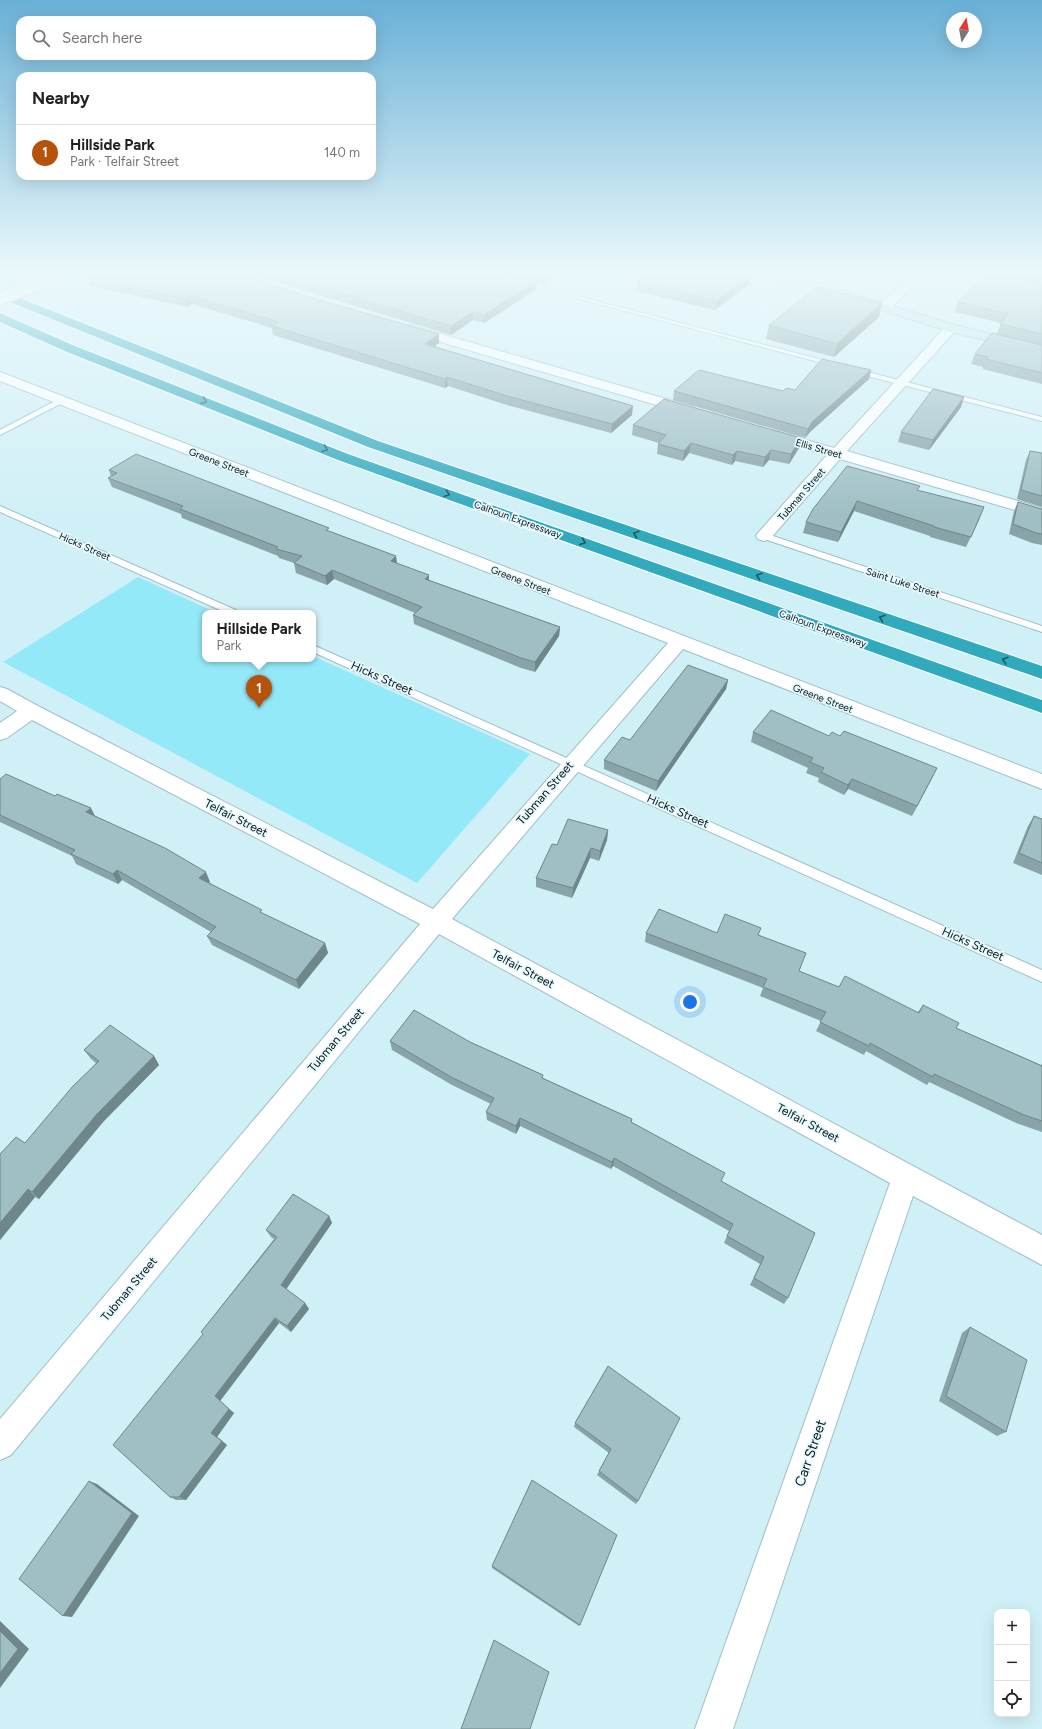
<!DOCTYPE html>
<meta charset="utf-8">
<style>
:root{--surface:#fff;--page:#f6f6f6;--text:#222;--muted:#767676;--line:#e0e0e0;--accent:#b45309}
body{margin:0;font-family:Figtree,sans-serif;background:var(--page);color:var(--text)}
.controls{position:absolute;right:12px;bottom:12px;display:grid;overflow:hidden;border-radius:8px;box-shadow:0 4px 16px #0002}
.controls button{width:36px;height:36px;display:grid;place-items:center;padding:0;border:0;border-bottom:1px solid var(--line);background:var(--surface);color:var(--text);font:20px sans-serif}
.compass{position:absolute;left:946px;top:12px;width:36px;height:36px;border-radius:50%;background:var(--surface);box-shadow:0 4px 16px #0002;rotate:11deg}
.you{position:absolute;left:690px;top:1002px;width:14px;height:14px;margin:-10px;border:3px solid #fff;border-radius:50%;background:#1a73e8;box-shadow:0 0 0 6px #1a73e833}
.badge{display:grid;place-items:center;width:26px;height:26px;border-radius:50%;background:var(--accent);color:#fff;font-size:13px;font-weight:700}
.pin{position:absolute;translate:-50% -33px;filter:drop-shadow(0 1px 2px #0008)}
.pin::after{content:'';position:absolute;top:21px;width:14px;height:12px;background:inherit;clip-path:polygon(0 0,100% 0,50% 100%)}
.popup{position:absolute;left:202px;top:610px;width:114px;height:52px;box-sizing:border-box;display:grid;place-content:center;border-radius:8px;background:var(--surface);filter:drop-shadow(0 1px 3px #0005);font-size:13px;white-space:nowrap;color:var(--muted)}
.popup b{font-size:15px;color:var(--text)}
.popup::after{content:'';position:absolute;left:50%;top:100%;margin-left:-8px;border:8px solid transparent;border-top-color:var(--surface)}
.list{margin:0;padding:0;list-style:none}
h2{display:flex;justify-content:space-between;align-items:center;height:52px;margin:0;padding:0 16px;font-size:17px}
h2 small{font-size:13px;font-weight:400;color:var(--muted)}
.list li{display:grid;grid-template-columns:26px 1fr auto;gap:12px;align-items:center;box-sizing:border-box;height:56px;padding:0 16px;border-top:1px solid var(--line)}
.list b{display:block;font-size:15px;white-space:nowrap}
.list p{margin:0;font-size:13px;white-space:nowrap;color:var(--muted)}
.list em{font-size:13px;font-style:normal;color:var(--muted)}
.icon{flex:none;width:22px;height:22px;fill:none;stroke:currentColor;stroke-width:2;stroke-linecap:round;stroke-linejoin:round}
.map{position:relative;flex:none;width:1042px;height:1729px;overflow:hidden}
.search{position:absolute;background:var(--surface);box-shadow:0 4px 16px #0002;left:16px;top:16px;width:360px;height:44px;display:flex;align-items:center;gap:10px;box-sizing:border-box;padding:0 14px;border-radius:12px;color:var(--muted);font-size:15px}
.panel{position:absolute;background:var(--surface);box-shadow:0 4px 16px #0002;left:16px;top:72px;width:360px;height:108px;border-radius:12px}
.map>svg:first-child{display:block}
</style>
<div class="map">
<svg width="1042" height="1729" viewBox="0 0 1042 1729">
<rect width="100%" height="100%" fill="#d0f0f7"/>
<path fill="#94e9f9" d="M 138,577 L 217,613 L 205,613 L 205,659 L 313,659 L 313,656 L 530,754 L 417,883 L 3,662 Z"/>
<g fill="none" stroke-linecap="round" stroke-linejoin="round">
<defs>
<g id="service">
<path d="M 960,273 L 972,273 L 1002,281 L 999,283 Z"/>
<path d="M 799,279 L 801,280 L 801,282 L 784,291 L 779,290 Z"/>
<path d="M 519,281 L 838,364 L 840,365 L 834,366 L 519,283 Z"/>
<path d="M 852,368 L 1042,417 L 1042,421 L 852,372 Z"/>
<path d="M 59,399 L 66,401 L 0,435 L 0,430 Z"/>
<path d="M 0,506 L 238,611 L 240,613 L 227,613 L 0,512 Z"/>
<path d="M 764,533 L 1042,626 L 1042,632 L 761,538 L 761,534 Z"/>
<path d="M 313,645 L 1042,970 L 1042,982 L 313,652 Z"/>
</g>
<g id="minor">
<path d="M 951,324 L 955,325 L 957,328 L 955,331 L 847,451 L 1042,508 L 1042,518 L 840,459 L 770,539 L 764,541 L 758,539 L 756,536 L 758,533 L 827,455 L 767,437 L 765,434 L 767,431 L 772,430 L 834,448 L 947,325 Z"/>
<path d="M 410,325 L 694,407 L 696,410 L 694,413 L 684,413 L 406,332 L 404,329 L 406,326 Z"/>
<path d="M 0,372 L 1042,774 L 1042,789 L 683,649 L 452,919 L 1042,1235 L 1042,1265 L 913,1196 L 733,1729 L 695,1729 L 890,1183 L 439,934 L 11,1455 L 0,1460 L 0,1419 L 420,924 L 32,720 L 7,738 L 0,740 L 0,723 L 17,711 L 0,701 L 0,687 L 7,689 L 38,706 L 433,909 L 668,643 L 0,381 Z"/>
</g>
<g id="tertiary">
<path d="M 57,273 L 74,273 L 49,284 L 41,284 L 39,282 L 41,280 Z"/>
<path d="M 916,273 L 929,273 L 887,311 L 879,311 L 877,308 L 879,305 Z"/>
</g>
<path id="secondary" d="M 768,273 L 786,273 L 955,325 L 1042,346 L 1042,354 L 947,331 L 770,275 Z"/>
<g id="motorway">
<path d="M 0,290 L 378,441 L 1042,666 L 1042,679 L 368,447 L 0,298 Z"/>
<path d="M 0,313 L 75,346 L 348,454 L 1042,700 L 1042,713 L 338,460 L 67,352 L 0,322 Z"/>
</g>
</defs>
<use href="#service" stroke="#9fbec5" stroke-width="2"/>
<use href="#minor" stroke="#9fbec5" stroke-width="2"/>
<use href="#tertiary" stroke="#9fbec5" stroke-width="2"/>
<use href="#secondary" stroke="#9fbec5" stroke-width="2"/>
<use href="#motorway" stroke="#fff" stroke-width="2"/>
<use href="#service" fill="#fff" fill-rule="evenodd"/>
<use href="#minor" fill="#fff" fill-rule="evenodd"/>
<use href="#tertiary" fill="#fff" fill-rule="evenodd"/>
<use href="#secondary" fill="#c2e6ec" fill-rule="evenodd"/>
<use href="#motorway" fill="#32aabe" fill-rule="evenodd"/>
<defs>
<path id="tertiary-bridge" d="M 0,299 L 45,282"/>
</defs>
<use href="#tertiary-bridge" stroke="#9fbec5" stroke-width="14" stroke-linecap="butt"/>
<use href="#tertiary-bridge" stroke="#fff" stroke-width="12"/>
</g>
<g fill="#89a4a9">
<path d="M 98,273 L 439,343 L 435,346 L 632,415 L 611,433 L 507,405 L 448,386 L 445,388 L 361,362 L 273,335 L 272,328 L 192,304 L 187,307 L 91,286 L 88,277 Z"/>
<path d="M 246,273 L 423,273 L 442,278 L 451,273 L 560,273 L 543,284 L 537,282 L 537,289 L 484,323 L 473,320 L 451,335 Z"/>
<path d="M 979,273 L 1042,273 L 1042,384 L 983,369 L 983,367 L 971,364 L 975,354 L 997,334 L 1001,323 L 955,312 L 958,302 L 986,275 Z"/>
<path d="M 751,274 L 750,284 L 715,310 L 636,291 L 637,281 Z"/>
<path d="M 879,317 L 834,357 L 766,339 L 769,325 Z"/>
<path d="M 871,370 L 869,379 L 810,432 L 805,438 L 673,400 L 674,391 L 783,391 L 795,390 Z"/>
<path d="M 961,407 L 929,450 L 898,442 L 901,432 Z"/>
<path d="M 633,425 L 799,448 L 789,464 L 769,460 L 763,467 L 735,461 L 732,465 L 689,453 L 683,461 L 657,454 L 658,444 L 659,443 L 632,435 Z"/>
<path d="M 1030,451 L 1042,453 L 1042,507 L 1017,499 L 1026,460 Z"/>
<path d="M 847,466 L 918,491 L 980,518 L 966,547 L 930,537 L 930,536 L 854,511 L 838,542 L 803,533 L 806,522 Z"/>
<path d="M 109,470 L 330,532 L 396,556 L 397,563 L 429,580 L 560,627 L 559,636 L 535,672 L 521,668 L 414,624 L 413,615 L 415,613 L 334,579 L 327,585 L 296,573 L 294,563 L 279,558 L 278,556 L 182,518 L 181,514 L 112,487 L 108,478 L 111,477 Z"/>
<path d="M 1018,502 L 1042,509 L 1042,545 L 1032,543 L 1009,534 L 1014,511 Z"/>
<path d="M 728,680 L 726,689 L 656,791 L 604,769 L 604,760 L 630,740 Z"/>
<path d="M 753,732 L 829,736 L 932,778 L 912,816 L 848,789 L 844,795 L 818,782 L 819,778 L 806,773 L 808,768 L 751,742 Z"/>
<path d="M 0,779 L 95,816 L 210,882 L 208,882 L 263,914 L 325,943 L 328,953 L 299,989 L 212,945 L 207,936 L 211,932 L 122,880 L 118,884 L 76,864 L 72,856 L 0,822 Z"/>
<path d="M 1034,816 L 1042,819 L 1042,875 L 1013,863 L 1028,826 Z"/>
<path d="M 608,830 L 607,840 L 599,861 L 590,858 L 572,898 L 536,887 L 536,878 L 557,845 Z"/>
<path d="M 646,933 L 717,933 L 759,935 L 799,971 L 839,987 L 918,1012 L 923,1005 L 956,1028 L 1041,1065 L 1042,1064 L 1042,1132 L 1016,1123 L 929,1082 L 927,1085 L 866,1051 L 864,1055 L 816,1031 L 821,1021 L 760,996 L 763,988 L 645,942 Z"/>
<path d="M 390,1041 L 470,1042 L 543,1075 L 543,1078 L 632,1119 L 631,1122 L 721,1182 L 788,1298 L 784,1304 L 750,1285 L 760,1264 L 724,1243 L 729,1231 L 613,1166 L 611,1169 L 520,1126 L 516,1134 L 487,1120 L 486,1112 L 491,1104 L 452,1085 L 392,1050 Z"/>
<path d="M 84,1050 L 154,1056 L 159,1065 L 103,1122 L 39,1199 L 35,1197 L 0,1240 L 0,1154 L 25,1143 L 96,1063 L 91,1059 Z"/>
<path d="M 329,1216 L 332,1223 L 286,1289 L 305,1303 L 309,1309 L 291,1332 L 279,1323 L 220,1401 L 234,1413 L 217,1437 L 227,1445 L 186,1500 L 176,1500 L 170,1497 L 203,1334 L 201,1332 L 274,1239 L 271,1237 L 266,1230 Z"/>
<path d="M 970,1327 L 1006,1432 L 997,1436 L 939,1401 L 962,1333 Z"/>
<path d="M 608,1366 L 638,1501 L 636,1504 L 597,1475 L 609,1453 L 574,1427 L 575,1423 Z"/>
<path d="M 492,1566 L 580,1625 L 579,1626 L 492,1568 Z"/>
</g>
<g fill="#6f868a">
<path d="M 547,273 L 560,273 L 543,284 L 543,276 Z"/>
<path d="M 751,274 L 750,284 L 715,310 L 717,301 Z"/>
<path d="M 537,280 L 537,289 L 484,323 L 484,315 Z"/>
<path d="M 190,296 L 192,304 L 187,307 L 185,299 Z"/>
<path d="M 882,303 L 879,317 L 834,357 L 837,344 Z"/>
<path d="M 473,312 L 473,320 L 451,335 L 451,326 Z"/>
<path d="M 439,334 L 439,343 L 426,352 L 425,344 Z"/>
<path d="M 871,370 L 869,379 L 810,432 L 805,438 L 808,429 L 812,422 Z"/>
<path d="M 447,377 L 448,386 L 445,388 L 445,379 Z"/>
<path d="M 964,397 L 961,407 L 929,450 L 933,440 Z"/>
<path d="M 633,406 L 632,415 L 611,433 L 612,424 Z"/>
<path d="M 801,438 L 799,448 L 789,464 L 791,454 Z"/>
<path d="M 691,443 L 689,453 L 683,461 L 684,451 Z"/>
<path d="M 771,450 L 769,460 L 763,467 L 765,457 Z"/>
<path d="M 737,451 L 735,461 L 732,465 L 733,455 Z"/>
<path d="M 857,501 L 854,511 L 838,542 L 841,532 Z"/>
<path d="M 396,556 L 397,566 L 391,561 Z"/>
<path d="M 332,570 L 334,579 L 327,585 L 325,576 Z"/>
<path d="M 429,575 L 429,585 L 425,579 Z"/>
<path d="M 560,627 L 559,636 L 535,672 L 535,662 Z"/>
<path d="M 728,680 L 726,689 L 656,791 L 658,781 Z"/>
<path d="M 937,768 L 932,778 L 912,816 L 917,806 Z"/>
<path d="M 852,779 L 848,789 L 844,795 L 848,785 Z"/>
<path d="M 91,808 L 96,818 L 86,812 Z"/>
<path d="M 608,830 L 607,840 L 599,861 L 600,851 Z"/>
<path d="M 591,848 L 590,858 L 572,898 L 573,888 Z"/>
<path d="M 117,870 L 122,880 L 118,884 L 113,874 Z"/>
<path d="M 206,872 L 210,882 L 203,888 L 199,878 Z"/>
<path d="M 325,943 L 328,953 L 299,989 L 296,980 Z"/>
<path d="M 154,1056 L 159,1065 L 103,1122 L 39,1199 L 32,1192 L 97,1114 Z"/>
<path d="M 520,1118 L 520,1126 L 516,1134 L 516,1126 Z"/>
<path d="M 614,1158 L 613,1166 L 611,1169 L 612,1162 Z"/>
<path d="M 28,1189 L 35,1197 L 0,1240 L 0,1223 Z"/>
<path d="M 329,1216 L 332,1223 L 285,1291 L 281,1285 Z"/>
<path d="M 305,1303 L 309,1309 L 291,1332 L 287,1326 Z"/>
<path d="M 275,1318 L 279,1323 L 220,1401 L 215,1396 Z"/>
<path d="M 229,1409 L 234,1413 L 217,1437 L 227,1445 L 186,1500 L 179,1497 L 211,1433 Z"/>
<path d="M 89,1481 L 97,1484 L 139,1516 L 72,1617 L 63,1616 Z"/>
<path d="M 0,1621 L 29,1649 L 0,1688 Z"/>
</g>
<g fill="#9fbfc5" stroke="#6f868a">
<path d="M 98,273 L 238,273 L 312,298 L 439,334 L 425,344 L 633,406 L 612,424 L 507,396 L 447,377 L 445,379 L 360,353 L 272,326 L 279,322 L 190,296 L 185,299 L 88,277 Z"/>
<path d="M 272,273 L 423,273 L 442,278 L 451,273 L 511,273 L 537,280 L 484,315 L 473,312 L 451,326 Z"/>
<path d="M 534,273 L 547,273 L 543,276 Z"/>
<path d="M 648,273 L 748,273 L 751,274 L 717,301 L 637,281 Z"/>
<path d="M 988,273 L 996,273 L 1042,284 L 1042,334 L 1000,324 L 1008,314 L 958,302 Z"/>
<path d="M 1021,273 L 1042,273 L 1042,278 Z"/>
<path d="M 817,287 L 882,303 L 837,344 L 769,325 Z"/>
<path d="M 992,333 L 1042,345 L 1042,373 L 986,359 L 988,357 L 975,354 Z"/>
<path d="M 822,359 L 871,370 L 812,422 L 808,429 L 674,391 L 699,370 L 783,391 L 787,388 L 795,390 Z"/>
<path d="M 933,389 L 964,397 L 933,440 L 901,432 Z"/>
<path d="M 664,399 L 801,438 L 791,454 L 771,450 L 765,457 L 737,451 L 733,455 L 691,443 L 684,451 L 658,444 L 666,435 L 633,425 Z"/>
<path d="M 1030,451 L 1042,453 L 1042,496 L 1021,490 Z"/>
<path d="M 136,454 L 329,528 L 326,530 L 396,556 L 391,561 L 429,575 L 425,579 L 560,627 L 535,662 L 521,658 L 413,615 L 422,607 L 332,570 L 325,576 L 294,563 L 302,556 L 276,549 L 278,547 L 180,509 L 183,506 L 108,478 L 117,473 L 109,470 Z"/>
<path d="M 847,466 L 920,486 L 917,490 L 984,507 L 971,537 L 934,527 L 934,526 L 857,501 L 841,532 L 806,522 L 813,509 Z"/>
<path d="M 1018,502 L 1042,509 L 1042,534 L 1036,533 L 1013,524 Z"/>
<path d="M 688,665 L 728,680 L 658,781 L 604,760 L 622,737 L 630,740 Z"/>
<path d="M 771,710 L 829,736 L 832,732 L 840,736 L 844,731 L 937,768 L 917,806 L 852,779 L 848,785 L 821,772 L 824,768 L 810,762 L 813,758 L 753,732 Z"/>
<path d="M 6,774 L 55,796 L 57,794 L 91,808 L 86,812 L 165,848 L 206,872 L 199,878 L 262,910 L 260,912 L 325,943 L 296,980 L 207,936 L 216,927 L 117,870 L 113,874 L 71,854 L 75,850 L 0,815 L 0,779 Z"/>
<path d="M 1034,816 L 1042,819 L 1042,863 L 1019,853 Z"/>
<path d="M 568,819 L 608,830 L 600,851 L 591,848 L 573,888 L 536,878 L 552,844 L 557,845 Z"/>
<path d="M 659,909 L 717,933 L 725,914 L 761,928 L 758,935 L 806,953 L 799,971 L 839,987 L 845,976 L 919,1013 L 923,1005 L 959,1023 L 956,1028 L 1042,1066 L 1042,1121 L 1024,1115 L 934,1074 L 933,1077 L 870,1043 L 869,1046 L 820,1022 L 826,1012 L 763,987 L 767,979 L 646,933 Z"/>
<path d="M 414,1010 L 470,1042 L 543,1075 L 542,1078 L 632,1119 L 631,1122 L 725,1173 L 721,1181 L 815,1233 L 788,1298 L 754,1278 L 764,1257 L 727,1236 L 733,1224 L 614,1158 L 612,1162 L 520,1118 L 516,1126 L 486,1112 L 494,1098 L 451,1077 L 390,1041 Z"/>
<path d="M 110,1025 L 154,1056 L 97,1114 L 32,1192 L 28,1189 L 0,1223 L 0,1154 L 16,1137 L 25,1143 L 73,1086 L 99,1061 L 84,1050 Z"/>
<path d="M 293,1194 L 329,1216 L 281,1285 L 305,1303 L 287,1326 L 275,1318 L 215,1396 L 229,1409 L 211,1433 L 222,1441 L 179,1497 L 170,1497 L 113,1445 L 203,1334 L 201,1332 L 277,1237 L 266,1230 Z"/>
<path d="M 970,1327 L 1027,1360 L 1006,1432 L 946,1396 Z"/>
<path d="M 608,1366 L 680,1418 L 638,1501 L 599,1471 L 611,1449 L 575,1423 Z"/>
<path d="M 532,1480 L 617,1535 L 580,1625 L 492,1566 Z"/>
<path d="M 89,1481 L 132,1513 L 63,1616 L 19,1579 Z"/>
<path d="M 0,1631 L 18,1649 L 0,1673 Z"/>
<path d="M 494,1640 L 549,1672 L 530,1729 L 461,1729 Z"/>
</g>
<defs><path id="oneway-chevron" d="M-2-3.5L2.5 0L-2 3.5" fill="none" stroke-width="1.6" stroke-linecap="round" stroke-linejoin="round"/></defs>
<g stroke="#1c5963">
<use href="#oneway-chevron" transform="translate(204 401) rotate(22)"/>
<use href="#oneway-chevron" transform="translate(325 449) rotate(22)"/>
<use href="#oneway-chevron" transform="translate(447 494) rotate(20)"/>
<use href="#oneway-chevron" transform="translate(636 534) rotate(-161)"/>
<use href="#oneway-chevron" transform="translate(583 542) rotate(20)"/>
<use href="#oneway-chevron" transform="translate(759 576) rotate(-161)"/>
<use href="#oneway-chevron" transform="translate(882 618) rotate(-161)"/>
<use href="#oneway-chevron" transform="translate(1005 660) rotate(-161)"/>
</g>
<linearGradient id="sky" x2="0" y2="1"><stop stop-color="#69b0d6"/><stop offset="0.53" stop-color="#eaf8fb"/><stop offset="1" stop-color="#eaf8fb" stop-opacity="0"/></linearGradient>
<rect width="1042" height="515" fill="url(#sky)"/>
<g text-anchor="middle" stroke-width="3.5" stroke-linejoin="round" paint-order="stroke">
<g font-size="10" fill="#0a1618" stroke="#e7fbff">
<text transform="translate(819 448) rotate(16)" y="4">Ellis Street</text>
<text transform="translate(219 462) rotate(21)" y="4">Greene Street</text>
<text transform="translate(801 494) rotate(-49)" y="4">Tubman Street</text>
<text transform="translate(518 519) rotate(20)" y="4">Calhoun Expressway</text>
<text transform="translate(85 546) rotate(24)" y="4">Hicks Street</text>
<text transform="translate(521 580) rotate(21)" y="4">Greene Street</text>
<text transform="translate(903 582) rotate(18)" y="4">Saint Luke Street</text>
<text transform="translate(823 628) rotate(20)" y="4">Calhoun Expressway</text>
<text transform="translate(823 698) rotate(21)" y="4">Greene Street</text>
</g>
<g font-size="12" fill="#0a1618" stroke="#e7fbff">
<text transform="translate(382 678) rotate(24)" y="4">Hicks Street</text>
<text transform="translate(545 793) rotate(-49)" y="4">Tubman Street</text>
<text transform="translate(678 811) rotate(24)" y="4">Hicks Street</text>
<text transform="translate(236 818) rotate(27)" y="4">Telfair Street</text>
<text transform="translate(973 944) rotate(24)" y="4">Hicks Street</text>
<text transform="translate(523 969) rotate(28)" y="4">Telfair Street</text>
<text transform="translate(336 1040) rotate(-50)" y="4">Tubman Street</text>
<text transform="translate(808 1123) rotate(28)" y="4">Telfair Street</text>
<text transform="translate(129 1289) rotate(-50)" y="4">Tubman Street</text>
</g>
<g font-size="14" fill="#0a1618" stroke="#e7fbff">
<text transform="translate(810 1453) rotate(-71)" y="5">Carr Street</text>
</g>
</g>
</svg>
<div class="controls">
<button>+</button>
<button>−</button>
<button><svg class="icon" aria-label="locate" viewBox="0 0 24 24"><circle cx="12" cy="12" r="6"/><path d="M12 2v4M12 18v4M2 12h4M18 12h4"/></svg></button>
</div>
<svg class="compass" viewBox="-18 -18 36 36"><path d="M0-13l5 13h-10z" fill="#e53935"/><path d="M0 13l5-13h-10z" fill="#767676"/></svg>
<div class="you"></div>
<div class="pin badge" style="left:259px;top:708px">1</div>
<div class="popup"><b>Hillside Park</b>Park</div>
<div class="search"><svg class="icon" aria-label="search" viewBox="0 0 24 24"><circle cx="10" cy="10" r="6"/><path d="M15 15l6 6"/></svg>Search here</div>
<section class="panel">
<h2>Nearby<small></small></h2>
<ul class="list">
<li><span class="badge">1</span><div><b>Hillside Park</b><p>Park · Telfair Street</p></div><em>140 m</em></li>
</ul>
</section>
</div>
